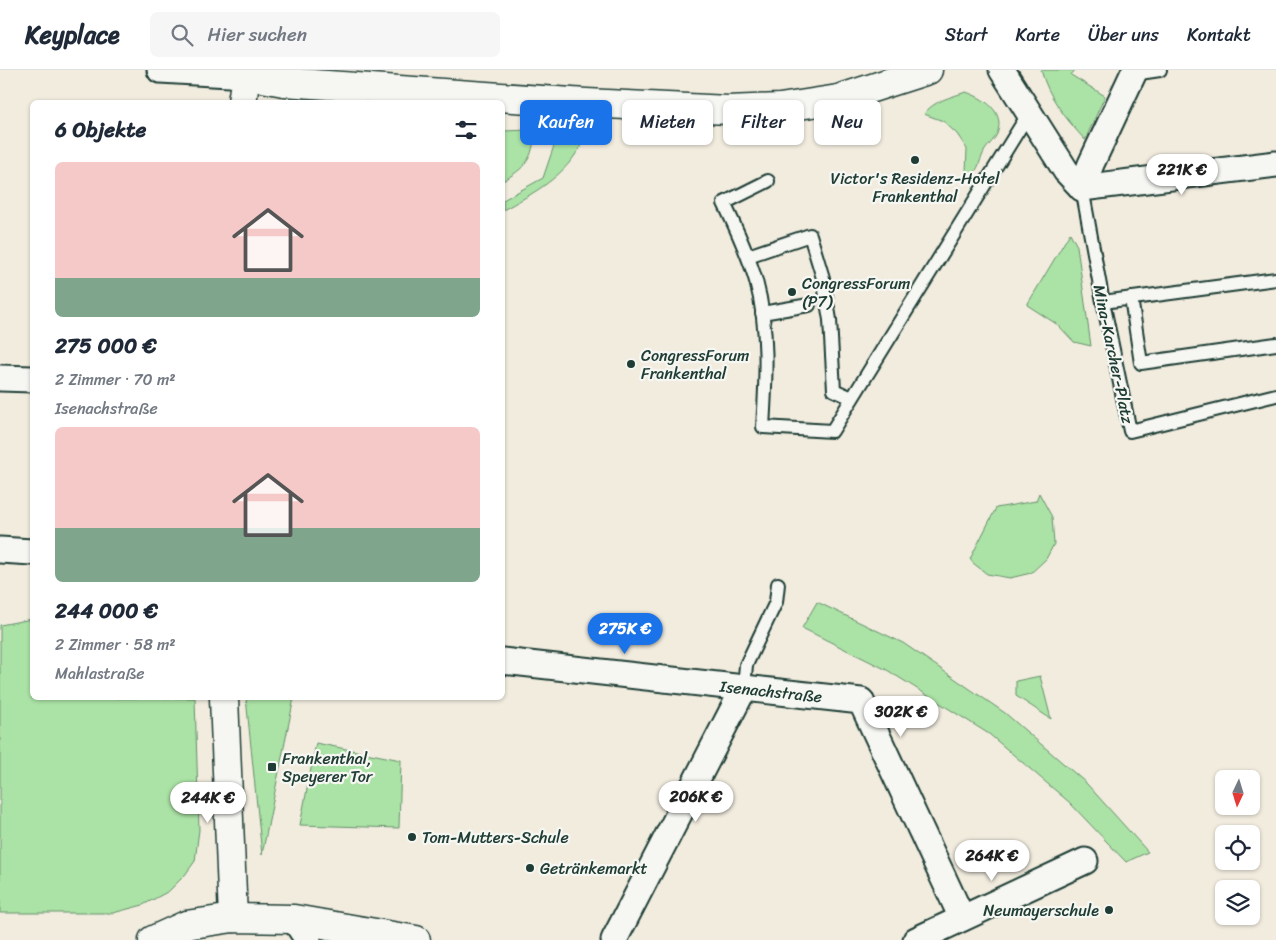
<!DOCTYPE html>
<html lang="de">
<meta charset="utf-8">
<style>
:root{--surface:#fff;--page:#f6f6f7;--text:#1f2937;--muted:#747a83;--line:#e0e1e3;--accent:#1a73e8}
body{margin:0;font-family:Sriracha,sans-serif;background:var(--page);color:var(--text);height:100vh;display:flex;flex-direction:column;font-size:19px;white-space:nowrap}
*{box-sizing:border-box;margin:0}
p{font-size:16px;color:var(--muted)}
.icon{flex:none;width:28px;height:28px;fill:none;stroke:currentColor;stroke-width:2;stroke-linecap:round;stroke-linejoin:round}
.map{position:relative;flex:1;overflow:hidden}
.details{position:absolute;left:30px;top:30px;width:475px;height:600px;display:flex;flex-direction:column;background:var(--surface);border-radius:8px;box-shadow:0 1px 4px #0004}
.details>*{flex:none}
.guide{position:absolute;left:520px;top:30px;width:475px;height:45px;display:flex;gap:10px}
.needle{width:32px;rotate:184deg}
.tools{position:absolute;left:1215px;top:700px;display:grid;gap:10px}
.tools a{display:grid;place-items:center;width:45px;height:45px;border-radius:8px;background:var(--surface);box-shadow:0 1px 4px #0004;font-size:25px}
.price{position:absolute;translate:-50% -42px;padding:0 11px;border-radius:18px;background:#fff;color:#222;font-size:16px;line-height:32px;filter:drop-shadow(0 1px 2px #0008)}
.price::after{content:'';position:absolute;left:50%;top:30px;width:15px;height:11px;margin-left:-8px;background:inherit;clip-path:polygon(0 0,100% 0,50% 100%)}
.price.active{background:var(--accent);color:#fff}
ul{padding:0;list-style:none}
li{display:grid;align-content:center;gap:10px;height:265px;padding:0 25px}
li span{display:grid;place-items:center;height:155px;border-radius:8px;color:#555}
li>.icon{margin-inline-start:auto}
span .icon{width:90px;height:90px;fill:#fffc;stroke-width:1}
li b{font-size:21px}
h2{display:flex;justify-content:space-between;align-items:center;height:60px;padding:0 25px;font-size:21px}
.chip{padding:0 18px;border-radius:8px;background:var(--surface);box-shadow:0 1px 4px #0004;font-size:18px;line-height:45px}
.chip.active{background:var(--accent);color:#fff}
header{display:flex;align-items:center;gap:30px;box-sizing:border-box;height:70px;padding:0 25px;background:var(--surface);border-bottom:1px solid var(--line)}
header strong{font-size:24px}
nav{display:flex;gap:28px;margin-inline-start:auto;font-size:18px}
.search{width:350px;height:45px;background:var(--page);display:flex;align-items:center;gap:12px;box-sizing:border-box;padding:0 18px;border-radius:8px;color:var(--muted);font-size:19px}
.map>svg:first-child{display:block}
.green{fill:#abe2a5;stroke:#65906c}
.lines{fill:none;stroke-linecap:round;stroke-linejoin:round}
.lane-casing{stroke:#1f3d34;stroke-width:16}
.street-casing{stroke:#1f3d34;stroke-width:29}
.secondary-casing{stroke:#1f3d34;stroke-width:31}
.lane{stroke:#f6f6f2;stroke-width:12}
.street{stroke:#f6f6f2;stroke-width:25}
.secondary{stroke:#f6f6f2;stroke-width:28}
.poi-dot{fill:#1f3d34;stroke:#f6f6f2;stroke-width:2}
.labels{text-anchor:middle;stroke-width:4.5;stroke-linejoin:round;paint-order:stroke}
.poi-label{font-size:16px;fill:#1f3d34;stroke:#f6f6f2;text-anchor:start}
.street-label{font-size:16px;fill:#1f3d34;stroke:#f6f6f2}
</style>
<header>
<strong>Keyplace</strong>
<div class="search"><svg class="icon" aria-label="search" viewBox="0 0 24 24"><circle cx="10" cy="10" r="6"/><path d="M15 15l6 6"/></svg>Hier suchen</div>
<nav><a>Start</a><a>Karte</a><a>Über uns</a><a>Kontakt</a></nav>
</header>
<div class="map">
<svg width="1276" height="870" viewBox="0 0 1276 870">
<rect width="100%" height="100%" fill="#f2ecdf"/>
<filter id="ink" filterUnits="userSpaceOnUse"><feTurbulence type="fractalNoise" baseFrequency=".02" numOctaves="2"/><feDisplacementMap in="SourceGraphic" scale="10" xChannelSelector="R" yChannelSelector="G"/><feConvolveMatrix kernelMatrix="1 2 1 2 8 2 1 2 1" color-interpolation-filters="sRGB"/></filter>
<g filter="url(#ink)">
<!-- green -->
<g class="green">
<path d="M 1041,0 L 1075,0 L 1071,5 L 1105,26 L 1085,70 C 1067,50 1048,27 1041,0 Z"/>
<path d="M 966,22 C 983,28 1006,41 997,64 C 995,69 989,74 985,80 C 980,89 979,99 971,107 L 966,101 L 967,79 L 957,64 L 943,51 L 924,44 C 933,31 951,27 966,22 Z"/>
<path d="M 529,60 L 528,70 L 534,71 C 530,94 522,99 503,111 L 503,61 Z"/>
<path d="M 559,61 L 593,64 L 591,71 L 583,71 C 567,106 534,123 503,140 L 503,130 L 543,108 Z"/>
<path d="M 1070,163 L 1077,176 L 1091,276 L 1074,272 L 1058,255 L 1027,235 Z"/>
<path d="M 1039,423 L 1052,447 L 1054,474 L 1046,489 L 1031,503 L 1010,508 L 987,504 L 973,493 L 970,489 L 996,438 L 1036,431 Z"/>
<path d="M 817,532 L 903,573 L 1005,643 L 1086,713 L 1148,782 L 1126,792 L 1069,732 L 989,664 L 887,600 L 802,558 Z"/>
<path d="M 32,549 L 32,628 L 195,628 L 199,760 L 195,791 L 185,805 L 169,821 L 143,835 L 113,843 L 0,843 L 0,555 Z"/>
<path d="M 1040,606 L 1051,649 L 1016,626 L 1016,611 Z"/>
<path d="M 246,628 L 294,628 L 262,785 Z"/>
<path d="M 316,673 L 401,690 L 399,758 L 300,755 Z"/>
</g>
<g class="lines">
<defs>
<g id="lane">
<path d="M 1133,4 L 1160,0"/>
<path d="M 768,111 L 724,133 C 736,158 748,184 756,211 C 769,258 766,309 763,357 L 832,361 L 1029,43"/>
<path d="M 1082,118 L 1103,232 L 1130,361 L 1276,325"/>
<path d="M 748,186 L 810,165 L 823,208 L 830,250 L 834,320 L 852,328"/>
<path d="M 1131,228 L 1141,293 L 1276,274"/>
<path d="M 1103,232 L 1276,209"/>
<path d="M 762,243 L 809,235"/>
<path d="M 744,618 L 746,595 L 776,532 L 778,514"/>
</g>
<g id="street">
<path d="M 160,0 L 247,5"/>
<path d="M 1002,0 L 1066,101 L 1082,118"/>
<path d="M 1082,118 L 1276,94"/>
<path d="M 1082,118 L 1091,94 L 1135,0"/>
<path d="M 0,308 L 32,309"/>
<path d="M 0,480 L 32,482"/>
<path d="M 502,591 L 861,631 L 962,848"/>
<path d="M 294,849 L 308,870"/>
<path d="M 614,870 L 744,618"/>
<path d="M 916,870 L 1085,791"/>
</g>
<g id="secondary">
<path d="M 247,5 L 284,12 L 586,33 L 728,40 L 780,38 L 838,29 L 928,0"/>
<path d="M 242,32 L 247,0"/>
<path d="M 224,628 L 233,848"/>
<path d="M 153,870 L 186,855 L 233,848 L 294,849 L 416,870"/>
</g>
</defs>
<!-- lane casing -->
<use href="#lane" class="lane-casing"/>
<!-- street casing -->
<use href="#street" class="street-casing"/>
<!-- secondary casing -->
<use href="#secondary" class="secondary-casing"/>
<!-- lane -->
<use href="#lane" class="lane"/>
<!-- street -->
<use href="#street" class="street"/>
<!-- secondary -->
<use href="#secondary" class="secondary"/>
</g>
</g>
<!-- markers -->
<g class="poi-dot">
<circle cx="915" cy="90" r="5"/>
<circle cx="792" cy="222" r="5"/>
<circle cx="631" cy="294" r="5"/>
<rect x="267" y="692" width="10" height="10" rx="2.5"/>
<circle cx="412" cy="767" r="5"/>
<circle cx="530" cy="798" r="5"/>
<circle cx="1109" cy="840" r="5"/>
</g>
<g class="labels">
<!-- poi labels -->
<g class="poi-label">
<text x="915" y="114" text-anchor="middle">Victor's Residenz-Hotel<tspan x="915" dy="18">Frankenthal</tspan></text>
<text x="802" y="219">CongressForum<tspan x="802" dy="18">(P7)</tspan></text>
<text x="641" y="291">CongressForum<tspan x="641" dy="18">Frankenthal</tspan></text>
<text x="282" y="694">Frankenthal,<tspan x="282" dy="18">Speyerer Tor</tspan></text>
<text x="422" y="773">Tom-Mutters-Schule</text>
<text x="540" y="804">Getränkemarkt</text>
<text x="1099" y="846" text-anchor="end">Neumayerschule</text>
</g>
<!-- street labels -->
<g class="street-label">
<text transform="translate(1114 284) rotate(78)" y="6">Mina-Karcher-Platz</text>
<text transform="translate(771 621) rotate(6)" y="6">Isenachstraße</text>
</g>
</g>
</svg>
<div class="tools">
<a><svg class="needle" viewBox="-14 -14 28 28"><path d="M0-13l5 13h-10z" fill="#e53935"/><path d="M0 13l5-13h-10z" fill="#747a83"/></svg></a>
<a><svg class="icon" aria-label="locate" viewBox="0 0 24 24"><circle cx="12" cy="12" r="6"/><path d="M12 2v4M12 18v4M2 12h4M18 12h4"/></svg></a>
<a><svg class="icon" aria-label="layers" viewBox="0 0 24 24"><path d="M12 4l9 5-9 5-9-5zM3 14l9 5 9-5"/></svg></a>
</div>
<b class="price" style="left:1182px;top:126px">221K €</b>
<b class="price active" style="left:625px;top:585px">275K €</b>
<b class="price" style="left:901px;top:668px">302K €</b>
<b class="price" style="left:696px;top:753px">206K €</b>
<b class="price" style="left:208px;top:754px">244K €</b>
<b class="price" style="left:992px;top:812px">264K €</b>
<div class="guide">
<a class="chip active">Kaufen</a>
<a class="chip">Mieten</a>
<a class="chip">Filter</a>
<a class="chip">Neu</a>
</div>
<section class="details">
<h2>6 Objekte<svg class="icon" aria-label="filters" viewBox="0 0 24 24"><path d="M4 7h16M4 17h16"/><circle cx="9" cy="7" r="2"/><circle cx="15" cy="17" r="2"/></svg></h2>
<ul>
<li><span style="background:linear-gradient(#f6c9c9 75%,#7fa58c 0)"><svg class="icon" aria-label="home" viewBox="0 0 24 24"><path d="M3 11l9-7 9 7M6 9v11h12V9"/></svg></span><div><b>275 000 €</b><p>2 Zimmer · 70 m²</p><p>Isenachstraße</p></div></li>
<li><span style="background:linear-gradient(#f6c9c9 65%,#7fa58c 0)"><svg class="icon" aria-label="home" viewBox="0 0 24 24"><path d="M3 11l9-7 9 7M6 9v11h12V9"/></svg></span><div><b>244 000 €</b><p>2 Zimmer · 58 m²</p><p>Mahlastraße</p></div></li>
</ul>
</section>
</div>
